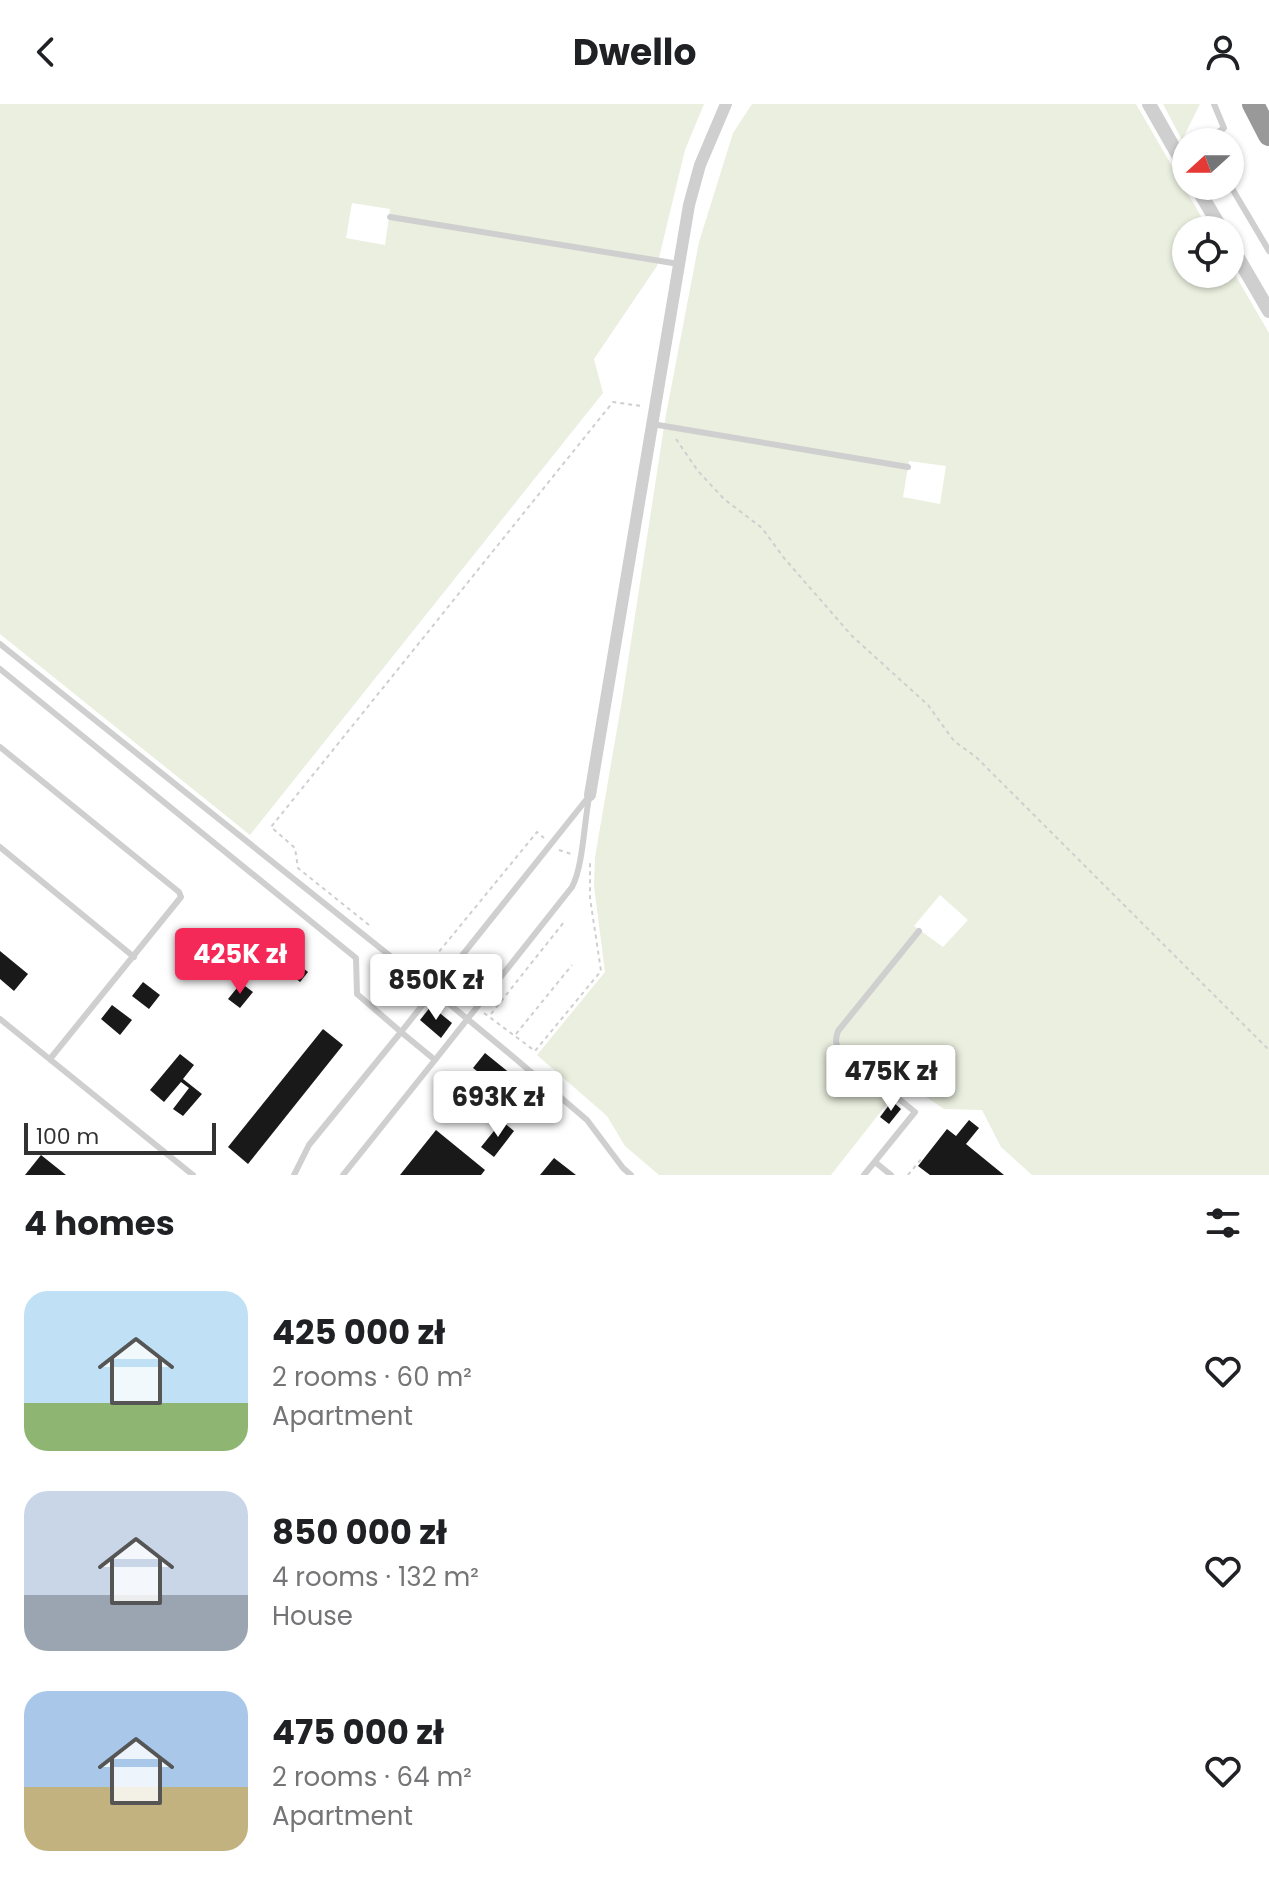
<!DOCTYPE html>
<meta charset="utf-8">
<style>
:root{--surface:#fff;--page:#f2f2f2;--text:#202124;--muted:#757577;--accent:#f42958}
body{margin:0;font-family:Poppins,sans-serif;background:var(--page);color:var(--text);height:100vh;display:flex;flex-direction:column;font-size:30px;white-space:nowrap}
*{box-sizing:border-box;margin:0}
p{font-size:26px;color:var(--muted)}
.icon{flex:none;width:44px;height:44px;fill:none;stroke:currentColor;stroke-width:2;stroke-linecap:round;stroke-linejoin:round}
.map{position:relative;height:1071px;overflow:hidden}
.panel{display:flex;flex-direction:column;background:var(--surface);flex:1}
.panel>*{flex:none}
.needle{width:52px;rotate:249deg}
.controls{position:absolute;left:1172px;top:24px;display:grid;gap:16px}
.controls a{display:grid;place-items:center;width:72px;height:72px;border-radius:50%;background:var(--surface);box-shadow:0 2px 6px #0004;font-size:40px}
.scale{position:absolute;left:24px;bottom:20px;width:192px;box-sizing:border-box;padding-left:8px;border:4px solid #323232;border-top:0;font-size:22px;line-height:28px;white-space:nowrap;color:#323232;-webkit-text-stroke:6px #fff;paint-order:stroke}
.price{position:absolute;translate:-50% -68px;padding:0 18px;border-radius:8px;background:#fff;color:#222;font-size:26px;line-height:52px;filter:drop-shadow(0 2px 4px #0008)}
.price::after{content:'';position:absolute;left:50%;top:48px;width:24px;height:18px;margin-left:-12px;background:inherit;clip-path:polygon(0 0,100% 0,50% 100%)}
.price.selected{background:var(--accent);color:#fff}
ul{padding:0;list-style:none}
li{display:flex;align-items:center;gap:24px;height:200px;padding:0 24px}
li span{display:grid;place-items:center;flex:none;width:224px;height:160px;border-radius:24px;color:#555}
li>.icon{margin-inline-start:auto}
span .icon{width:96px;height:96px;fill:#fffc;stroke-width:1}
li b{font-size:34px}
h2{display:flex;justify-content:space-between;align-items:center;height:96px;padding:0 24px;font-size:34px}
header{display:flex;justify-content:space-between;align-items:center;height:104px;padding:0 24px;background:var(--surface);font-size:36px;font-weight:700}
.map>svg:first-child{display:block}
.green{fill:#eaefdf;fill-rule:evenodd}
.building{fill:#191919}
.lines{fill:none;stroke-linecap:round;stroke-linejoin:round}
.path{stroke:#cfcfcf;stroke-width:2;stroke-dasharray:4 4;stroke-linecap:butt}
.service{stroke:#cfcfcf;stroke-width:6}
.minor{stroke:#cfcfcf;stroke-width:12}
.tertiary{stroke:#cfcfcf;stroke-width:14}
.motorway{stroke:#999;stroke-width:22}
</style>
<header><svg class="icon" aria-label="back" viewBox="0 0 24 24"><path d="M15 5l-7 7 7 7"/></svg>Dwello<svg class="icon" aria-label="person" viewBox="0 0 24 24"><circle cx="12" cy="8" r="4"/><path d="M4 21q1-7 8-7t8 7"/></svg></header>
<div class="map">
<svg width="1269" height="1071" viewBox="0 0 1269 1071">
<rect width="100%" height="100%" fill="#fff"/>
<!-- green -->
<g class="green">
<path d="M 0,0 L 704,0 L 685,46 L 657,162 L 594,255 L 603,289 L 250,731 L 0,530 ZM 352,99 L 390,105 L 385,141 L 346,134 Z"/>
<path d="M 752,0 L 1136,0 L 1209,126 L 1186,126 L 1186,170 L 1230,170 L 1230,162 L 1269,229 L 1269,1071 L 1032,1071 L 1001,1043 L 982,1006 L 944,1005 L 907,980 L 886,1001 L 831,1071 L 659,1071 L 625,1042 L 607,1012 L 537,951 L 605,868 L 594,782 L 595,753 L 623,590 L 665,316 L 699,138 L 733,29 ZM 909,357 L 946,362 L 940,400 L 903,393 ZM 940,791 L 968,816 L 943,843 L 914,822 Z"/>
<path d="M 1163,0 L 1200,0 L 1182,36 Z"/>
</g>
<!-- building -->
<g class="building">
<path d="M 262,831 L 308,868 L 300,878 L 254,840 Z"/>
<path d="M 0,847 L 28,870 L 14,887 L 0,875 Z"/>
<path d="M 143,878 L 160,891 L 149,905 L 132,892 Z"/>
<path d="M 241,879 L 253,888 L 240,904 L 228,895 Z"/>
<path d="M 112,901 L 132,916 L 120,931 L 101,915 Z"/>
<path d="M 431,902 L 452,919 L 441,934 L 420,916 Z"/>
<path d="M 323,925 L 343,941 L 248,1060 L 228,1043 Z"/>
<path d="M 485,949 L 528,984 L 517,998 L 473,964 Z"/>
<path d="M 180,950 L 194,961 L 183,975 L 202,990 L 183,1012 L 173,1005 L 189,984 L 181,978 L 164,998 L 150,986 Z"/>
<path d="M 892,997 L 901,1005 L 889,1020 L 880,1013 Z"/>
<path d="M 969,1016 L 979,1024 L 966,1040 L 1004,1071 L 930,1071 L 918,1062 L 947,1025 L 956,1032 Z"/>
<path d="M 502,1017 L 514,1027 L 494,1053 L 481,1043 Z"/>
<path d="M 436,1026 L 485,1066 L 481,1071 L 400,1071 Z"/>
<path d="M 41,1051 L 66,1071 L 25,1071 Z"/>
<path d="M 554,1054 L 576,1071 L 540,1071 Z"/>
</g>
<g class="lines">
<!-- path -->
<g class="path">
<path d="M 676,335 L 698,367 L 724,395 L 762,424 L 784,454 L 852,532 L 928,601 L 954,637 L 976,653 L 1269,946"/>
<path d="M 559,746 L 571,750"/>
<path d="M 369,821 L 298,764 L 295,744 L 271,723 L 613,298 L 641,302"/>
<path d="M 427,864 L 435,871"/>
<path d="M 424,866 L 537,728 L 544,734"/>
<path d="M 450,882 L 470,898"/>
<path d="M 484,909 L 535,947 L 601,867 L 590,794 L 590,759"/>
<path d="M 491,910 L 564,818"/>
<path d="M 516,930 L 572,861"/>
<path d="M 908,1071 L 922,1054"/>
</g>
<!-- service -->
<g class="service">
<path d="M 1206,36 L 1224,24 L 1214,0"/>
<path d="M 1230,81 L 1269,147"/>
<path d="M 390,113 L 679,160"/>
<path d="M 652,320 L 908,363"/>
<path d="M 0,540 L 419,875 L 517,956 L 587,1016 L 623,1064 L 631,1071"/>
<path d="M 0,565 L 356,854 L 357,890 L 401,928 L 590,691"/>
<path d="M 0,643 L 179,788 L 181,793 L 50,955"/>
<path d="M 0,743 L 134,853"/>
<path d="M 0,915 L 193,1071"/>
<path d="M 435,956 L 572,783 C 583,763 584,719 589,694"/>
<path d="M 875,1058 L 891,1071"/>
<path d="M 294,1071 L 309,1041 L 401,928 L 435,956 L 343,1071"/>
<path d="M 864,1071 L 915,1008 L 841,948 C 835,940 835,936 838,927 L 919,827"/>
</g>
<!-- minor -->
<path class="minor" d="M 590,691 L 689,101 L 700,61 L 726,0"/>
<!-- tertiary -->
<g class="tertiary">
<path d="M 1149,0 L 1186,65"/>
<path d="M 1196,82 L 1222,126"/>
<path d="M 1230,140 L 1269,207"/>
</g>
<!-- motorway -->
<path class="motorway" d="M 1253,0 L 1269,31"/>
</g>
</svg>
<div class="controls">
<a><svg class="needle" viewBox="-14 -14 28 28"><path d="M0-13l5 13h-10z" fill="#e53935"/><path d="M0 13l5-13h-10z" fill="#757577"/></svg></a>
<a><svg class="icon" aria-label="locate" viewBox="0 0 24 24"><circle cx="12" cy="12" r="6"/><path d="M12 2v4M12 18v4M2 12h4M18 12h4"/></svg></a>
</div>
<div class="scale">100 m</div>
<b class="price selected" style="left:240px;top:892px">425K zł</b>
<b class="price" style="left:436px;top:918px">850K zł</b>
<b class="price" style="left:891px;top:1009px">475K zł</b>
<b class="price" style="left:498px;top:1035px">693K zł</b>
</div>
<section class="panel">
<h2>4 homes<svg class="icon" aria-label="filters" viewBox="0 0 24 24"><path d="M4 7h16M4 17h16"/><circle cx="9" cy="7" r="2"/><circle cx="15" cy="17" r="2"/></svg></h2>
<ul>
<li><span style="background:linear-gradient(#bfe0f5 70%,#8fb573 0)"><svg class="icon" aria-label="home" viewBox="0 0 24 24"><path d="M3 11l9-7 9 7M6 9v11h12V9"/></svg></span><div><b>425 000 zł</b><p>2 rooms · 60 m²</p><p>Apartment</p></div><svg class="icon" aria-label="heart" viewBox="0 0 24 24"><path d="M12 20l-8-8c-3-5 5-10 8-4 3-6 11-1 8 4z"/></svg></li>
<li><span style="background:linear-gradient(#c9d6e8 65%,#9aa5b1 0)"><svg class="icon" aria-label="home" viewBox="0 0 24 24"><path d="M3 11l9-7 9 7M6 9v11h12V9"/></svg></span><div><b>850 000 zł</b><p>4 rooms · 132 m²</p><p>House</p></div><svg class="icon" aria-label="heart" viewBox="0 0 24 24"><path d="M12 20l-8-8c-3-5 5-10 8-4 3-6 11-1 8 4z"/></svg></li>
<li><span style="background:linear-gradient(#a9c7e8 60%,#c2b280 0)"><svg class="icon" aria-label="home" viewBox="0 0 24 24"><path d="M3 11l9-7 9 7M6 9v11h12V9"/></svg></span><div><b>475 000 zł</b><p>2 rooms · 64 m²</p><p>Apartment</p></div><svg class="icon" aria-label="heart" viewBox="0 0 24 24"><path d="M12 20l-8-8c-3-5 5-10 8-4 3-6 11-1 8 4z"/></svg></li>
</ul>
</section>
